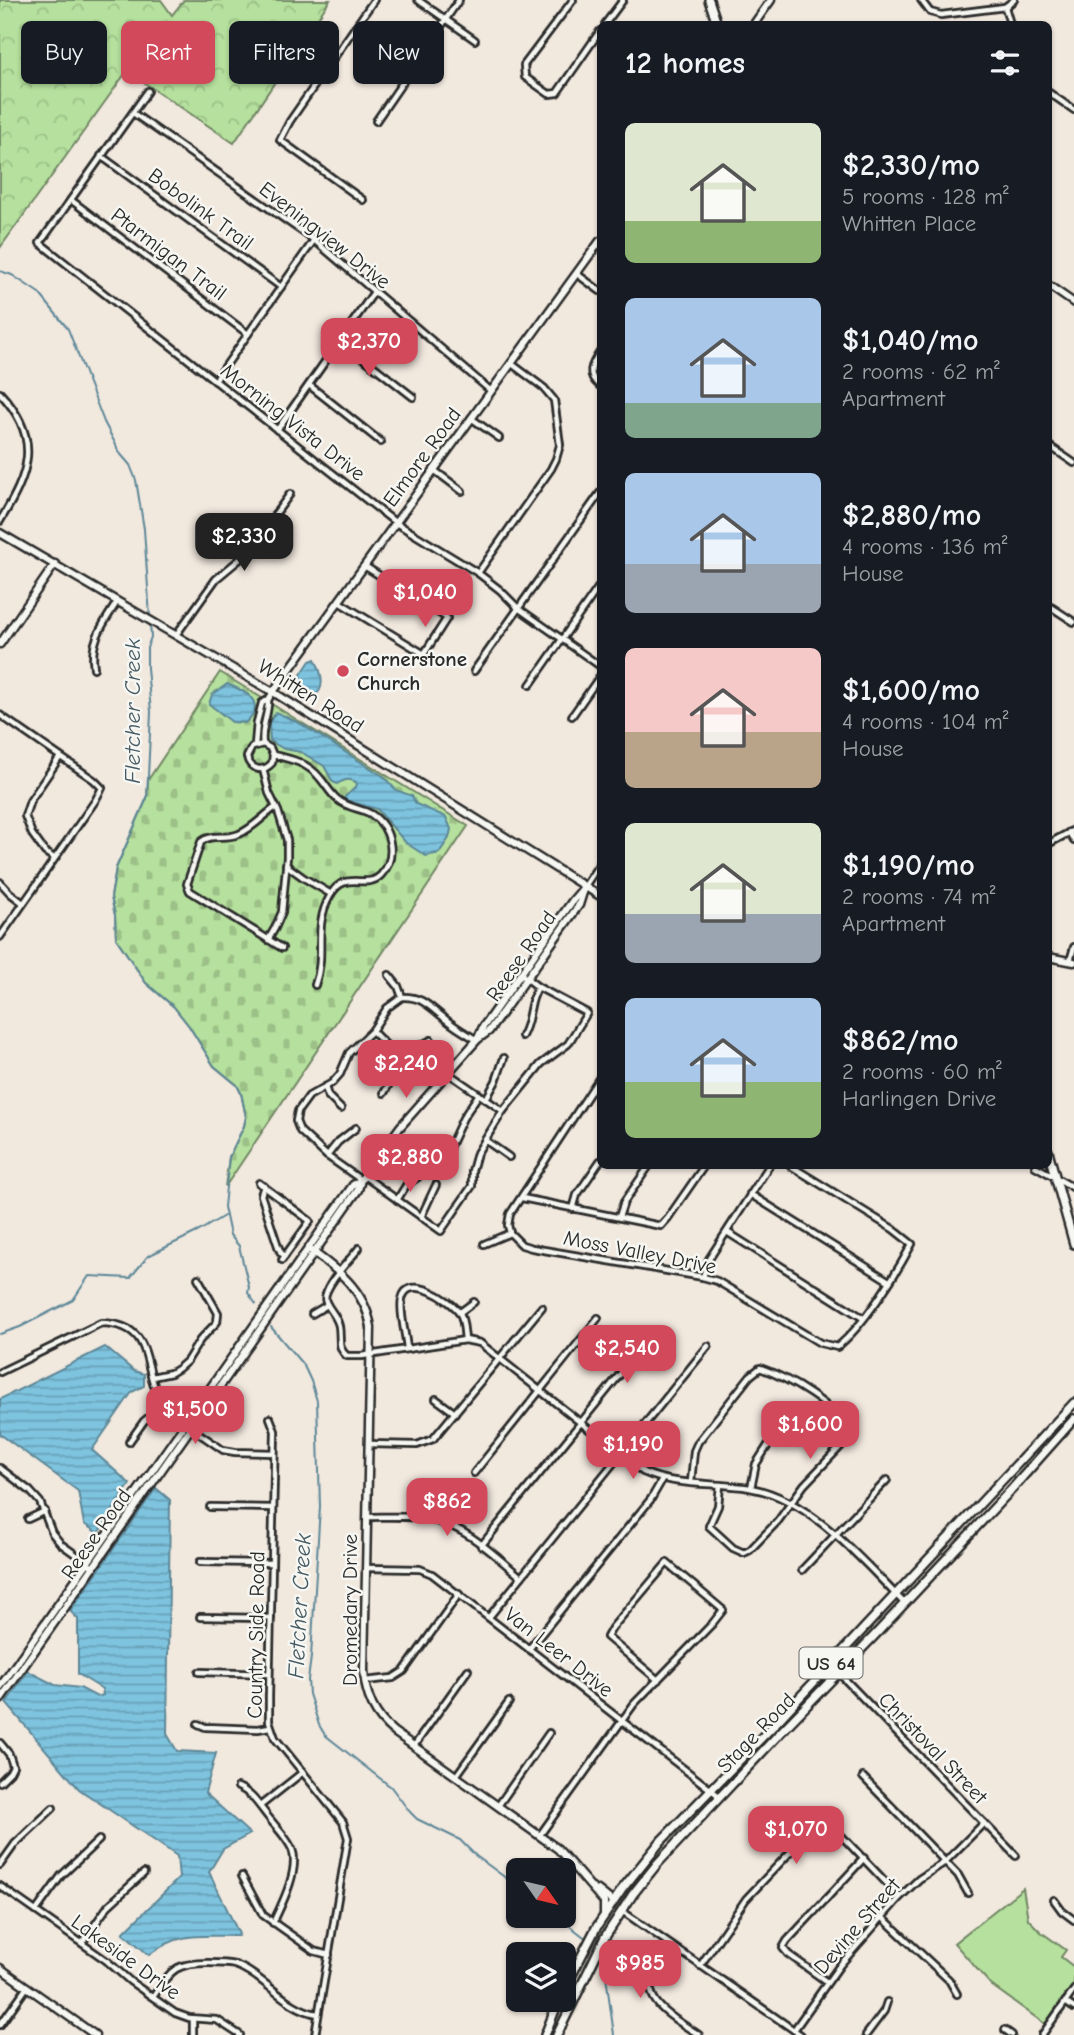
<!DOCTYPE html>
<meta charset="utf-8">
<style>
:root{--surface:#171b24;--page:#242831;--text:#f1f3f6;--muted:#9ea1a6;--accent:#d1495b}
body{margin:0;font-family:"Comic Neue",sans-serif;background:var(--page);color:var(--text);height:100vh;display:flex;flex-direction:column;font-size:26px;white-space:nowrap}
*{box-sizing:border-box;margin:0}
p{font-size:23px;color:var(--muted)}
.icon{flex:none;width:38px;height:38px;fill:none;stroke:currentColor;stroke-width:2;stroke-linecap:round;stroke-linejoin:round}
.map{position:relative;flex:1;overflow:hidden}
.sheet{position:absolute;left:597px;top:21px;width:455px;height:1148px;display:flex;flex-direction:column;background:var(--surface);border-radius:10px;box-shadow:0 2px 5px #0004}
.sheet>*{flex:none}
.top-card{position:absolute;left:21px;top:21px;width:471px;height:63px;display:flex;gap:14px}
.needle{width:46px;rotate:124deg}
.controls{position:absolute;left:506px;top:1858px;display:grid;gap:14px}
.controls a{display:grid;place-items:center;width:70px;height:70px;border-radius:10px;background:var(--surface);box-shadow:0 2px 5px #0004;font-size:35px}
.price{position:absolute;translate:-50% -60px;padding:0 16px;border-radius:14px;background:var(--accent);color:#fff;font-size:23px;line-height:46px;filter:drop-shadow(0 2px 4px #0008)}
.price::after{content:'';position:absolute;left:50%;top:42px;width:21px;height:16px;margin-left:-10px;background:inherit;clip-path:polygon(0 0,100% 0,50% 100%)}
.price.selected{background:#222;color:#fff}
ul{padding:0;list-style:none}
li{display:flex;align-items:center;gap:21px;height:175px;padding:0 28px}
li span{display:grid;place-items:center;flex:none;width:196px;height:140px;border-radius:10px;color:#555}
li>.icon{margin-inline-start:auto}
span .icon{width:84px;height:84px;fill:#fffc;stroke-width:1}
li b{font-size:30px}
h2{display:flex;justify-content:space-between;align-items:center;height:84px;padding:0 28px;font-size:30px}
.pill{padding:0 24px;border-radius:10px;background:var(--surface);box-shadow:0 2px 5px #0004;font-size:24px;line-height:63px}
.pill.selected{background:var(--accent);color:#fff}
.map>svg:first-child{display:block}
.forest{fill:url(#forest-crowns);stroke:#708664;stroke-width:2}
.cemetery{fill:url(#cemetery-stones);stroke:#708664;stroke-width:2}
.green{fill:#b5e09d;stroke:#708664;stroke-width:2}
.water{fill:url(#water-rules);stroke:#5d8797;stroke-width:2}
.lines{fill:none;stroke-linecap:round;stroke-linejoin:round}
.stream{stroke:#5d8797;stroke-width:2}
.street-casing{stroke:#2b2b2b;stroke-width:10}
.secondary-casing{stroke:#2b2b2b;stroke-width:11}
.primary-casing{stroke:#2b2b2b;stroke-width:12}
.street{stroke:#f6f6f2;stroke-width:4.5}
.secondary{stroke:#f6f6f2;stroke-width:6}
.primary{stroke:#f6f6f2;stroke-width:7}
.poi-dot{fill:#d1495b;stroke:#f6f6f2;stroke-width:2.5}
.labels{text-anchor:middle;stroke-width:5;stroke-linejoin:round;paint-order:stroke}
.shield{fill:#f6f6f2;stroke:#686867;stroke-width:2}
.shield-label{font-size:19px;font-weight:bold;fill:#2b2b2b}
.street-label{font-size:21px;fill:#2b2b2b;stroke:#f6f6f2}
.poi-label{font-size:21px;font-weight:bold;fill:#2b2b2b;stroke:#f6f6f2;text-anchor:start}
.water-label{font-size:23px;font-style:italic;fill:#445961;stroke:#f6f6f2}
</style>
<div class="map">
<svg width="1074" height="2035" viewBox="0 0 1074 2035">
<defs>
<pattern id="forest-crowns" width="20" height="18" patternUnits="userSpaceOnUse" patternTransform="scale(1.75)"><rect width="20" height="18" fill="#b5e09d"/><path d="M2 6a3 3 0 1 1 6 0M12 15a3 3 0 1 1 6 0" fill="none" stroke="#9cc087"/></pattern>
<pattern id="cemetery-stones" width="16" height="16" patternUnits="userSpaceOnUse" patternTransform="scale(1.75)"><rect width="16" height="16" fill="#b5e09d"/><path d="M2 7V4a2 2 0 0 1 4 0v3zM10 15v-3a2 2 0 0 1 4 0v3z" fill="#9cc087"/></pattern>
<pattern id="water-rules" width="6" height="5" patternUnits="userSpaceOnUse" patternTransform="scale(1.75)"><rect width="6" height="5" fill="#7ec4df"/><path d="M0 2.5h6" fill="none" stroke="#679fb5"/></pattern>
</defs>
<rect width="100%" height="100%" fill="#f1e8de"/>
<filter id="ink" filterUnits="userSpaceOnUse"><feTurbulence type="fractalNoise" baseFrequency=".0143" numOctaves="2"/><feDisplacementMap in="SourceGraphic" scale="14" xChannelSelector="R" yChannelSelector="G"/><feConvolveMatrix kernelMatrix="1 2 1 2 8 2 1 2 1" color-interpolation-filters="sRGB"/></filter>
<g filter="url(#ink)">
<!-- forest -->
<path class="forest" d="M 0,0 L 161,0 L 172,15 L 184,0 L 330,0 L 234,143 L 127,71 L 0,248 Z"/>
<!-- cemetery -->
<path class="cemetery" d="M 220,672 L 468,826 L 225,1187 L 229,1157 L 244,1126 L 246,1117 L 241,1093 L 237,1085 L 214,1066 L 189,1026 L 174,1007 L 146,983 L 116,938 L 115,915 L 111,897 L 116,868 L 147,798 L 148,780 Z"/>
<!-- green -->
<path class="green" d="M 1023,1888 L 1028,1919 L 1041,1932 L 1066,1950 L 1061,1957 L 1074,1967 L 1074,1983 L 1045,2024 L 991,1985 L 954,1943 Z"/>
<!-- water -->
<g class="water">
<path d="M 315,659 C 321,671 327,688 314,696 L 299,688 L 296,682 L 310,661 Z"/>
<path d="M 227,684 C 246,691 268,703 245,723 L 232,722 L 209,704 L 212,695 Z"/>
<path d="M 276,712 L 301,724 L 383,776 L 396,790 L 412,796 L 416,804 L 446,817 L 451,829 L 449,838 L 439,853 L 426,856 L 406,843 L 377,809 L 348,801 L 344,798 C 348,793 353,791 357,785 L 356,782 C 348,778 344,780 337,784 L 333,782 L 324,766 L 301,752 L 284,749 L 270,741 L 269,723 Z"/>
<path d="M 105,1347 L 134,1371 L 144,1374 L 144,1386 L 132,1392 L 92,1450 L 130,1484 L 98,1533 L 84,1524 L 78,1491 L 0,1434 L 0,1399 Z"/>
<path d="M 156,1488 L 170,1500 L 167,1734 L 177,1751 L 216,1753 L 205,1793 L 250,1834 L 223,1849 L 209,1872 L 239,1934 L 238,1936 C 200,1936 181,1931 149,1955 L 123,1933 L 179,1878 L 177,1856 L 79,1789 L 6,1703 L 28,1671 L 55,1685 L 80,1688 L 97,1697 L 103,1695 L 102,1689 L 78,1674 L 78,1619 L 70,1611 Z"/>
</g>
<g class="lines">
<!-- stream -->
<g class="stream">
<path d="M 0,271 L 12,275 L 39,293 L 68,329 L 104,422 L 116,445 L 118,451 L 130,465 L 136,480 L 144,529 L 150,617"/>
<path d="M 150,623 L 151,637 L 147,648 L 147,668 L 151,712 L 147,798 L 116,868 L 111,897 L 115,915 L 116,938 L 146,983 L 174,1007 L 189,1026 L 214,1066 L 237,1085 L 241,1093 L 246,1117 L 244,1126 L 229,1157 L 224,1207 L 230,1235 L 239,1246 L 249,1287 L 248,1293 L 256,1304"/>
<path d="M 271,1327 L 304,1366 L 311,1381 L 317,1401 L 320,1506 L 311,1657 L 308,1680 L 309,1694 L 319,1725 L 325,1735 L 391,1787 L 410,1812 L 417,1819 L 460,1840 L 476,1856 L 518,1887"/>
<path d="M 0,1334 L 20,1327 L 73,1300 L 89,1276 L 130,1278 L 148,1256 L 199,1231 L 224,1216"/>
<path d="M 557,1916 L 588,1940"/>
<path d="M 600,1951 L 603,1953 L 614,2035"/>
</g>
<defs>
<g id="street">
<path d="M 418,0 L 475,40"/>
<path d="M 573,0 L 524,65 L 525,77 L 549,94 L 557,93 L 600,31"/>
<path d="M 921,0 L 930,12 L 941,15 L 1005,7"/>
<path d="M 1005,7 L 1010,24"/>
<path d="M 1005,7 L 1014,0"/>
<path d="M 605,24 L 623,0"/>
<path d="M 148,91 L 40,243 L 396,523 L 478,573 L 500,590 L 518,608 L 600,666"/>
<path d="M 1048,92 L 1074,110"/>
<path d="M 133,113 L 314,240 L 491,391"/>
<path d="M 376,121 L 459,0"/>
<path d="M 101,156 L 281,287"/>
<path d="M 71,200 L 248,334"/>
<path d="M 363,200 L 280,140 L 290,121 L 374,0"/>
<path d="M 577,274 L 600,291"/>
<path d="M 340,340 L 413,397"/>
<path d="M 600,352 C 591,365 586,375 600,386"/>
<path d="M 215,381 L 314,240"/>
<path d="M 309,385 L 381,442"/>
<path d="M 0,393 C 43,439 29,474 0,521"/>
<path d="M 471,418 L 499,438"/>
<path d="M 277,430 L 374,292"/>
<path d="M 1048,445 L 1074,463"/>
<path d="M 434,470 L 462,491"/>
<path d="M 478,573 L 551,469 L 556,459 L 560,445 L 554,400 L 544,388 L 512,364"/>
<path d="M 339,602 L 424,654 L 447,618 L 366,567"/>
<path d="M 1048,605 L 1074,622"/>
<path d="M 176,635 L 216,579 L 246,554 L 290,494"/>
<path d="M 94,668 C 89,641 104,623 117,602"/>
<path d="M 474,671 L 600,493"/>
<path d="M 530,685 L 600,585"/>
<path d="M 0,715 L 94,780 L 102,788 L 95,801 L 0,937"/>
<path d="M 572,716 L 600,676"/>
<path d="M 263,744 C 260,728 269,715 268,700"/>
<path d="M 255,745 L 257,722 L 262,703 L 268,700 L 273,692"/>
<path d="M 273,755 L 272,763 C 263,773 250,770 247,757 L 252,747 L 263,744 L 270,748 L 273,755 C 292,759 308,763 320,778 C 326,785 330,793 337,799 C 347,808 360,808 371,814 C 391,827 398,857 381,875 C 366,891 345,868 330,896 C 312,928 327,952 315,985"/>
<path d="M 263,769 L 269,793 L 278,811 L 287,840 L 287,857 L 282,912 L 275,928 L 268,940"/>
<path d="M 276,807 C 264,815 252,829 239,834 C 225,840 211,833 201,842 L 187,884 L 190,891 L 282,948"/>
<path d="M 1069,832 L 1074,841"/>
<path d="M 1048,844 L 1074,830"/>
<path d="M 54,858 L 45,852 L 32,834 L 25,816 L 30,801 L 60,757"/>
<path d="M 286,865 L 304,878 L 331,894"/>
<path d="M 0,882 L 10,893 L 23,903"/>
<path d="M 585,886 L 600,863"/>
<path d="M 1070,961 L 1074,947"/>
<path d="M 389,975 L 398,986 L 402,997"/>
<path d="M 402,997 C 421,996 429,1006 443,1017 C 453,1026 465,1033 477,1040"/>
<path d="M 372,1031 L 396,1055 L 438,1084"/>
<path d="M 522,1036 C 532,1017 527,1006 538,987"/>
<path d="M 448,1073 L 503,1111"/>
<path d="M 325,1087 L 328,1096 L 341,1109"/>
<path d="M 384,1093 L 388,1086 L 390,1060 C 405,1048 417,1049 431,1040"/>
<path d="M 486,1099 L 496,1081 L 504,1058"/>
<path d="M 485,1140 L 509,1157"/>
<path d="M 327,1156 L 338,1142 L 356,1128"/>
<path d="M 444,1159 L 463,1118 L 479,1094"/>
<path d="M 1035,1166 L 1074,1188"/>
<path d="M 364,1176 L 441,1231 L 472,1186 L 472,1171 L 477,1153 L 503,1111 L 541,1064 L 568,1044 L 587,1013 L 538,987 L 521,974"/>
<path d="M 361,1180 L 327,1156 L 300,1131 L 296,1121 L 298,1111 L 309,1096 L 332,1083 L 340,1074 L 349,1053 L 372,1031 L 387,1008 L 402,997"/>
<path d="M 259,1183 L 310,1221 L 282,1260"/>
<path d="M 264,1186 L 261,1195 L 278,1246 L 281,1253 L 285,1256"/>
<path d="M 750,1194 L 889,1281"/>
<path d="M 522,1198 L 661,1226 L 668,1218 L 704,1166"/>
<path d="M 397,1200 L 407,1184 L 418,1177"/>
<path d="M 573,1209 L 577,1195 L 600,1161"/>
<path d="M 421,1217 L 436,1185"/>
<path d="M 619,1217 L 624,1202 L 649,1166"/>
<path d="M 727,1232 L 863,1318"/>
<path d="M 510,1233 L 522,1245 L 532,1248 L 703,1277 L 717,1281 L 820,1343 L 837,1347 C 863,1327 896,1274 912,1244 L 893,1229 L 791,1166"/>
<path d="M 510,1233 L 508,1225 L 510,1214 L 600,1077"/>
<path d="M 484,1244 L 510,1233"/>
<path d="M 359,1248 C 351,1259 320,1289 326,1302 C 330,1311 337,1316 339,1326 C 341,1339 337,1348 347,1356 L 362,1356 L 465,1340 L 480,1343 L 643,1472 C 676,1487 715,1482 750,1488 C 810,1498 863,1561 904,1603"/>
<path d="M 703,1277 L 709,1259 L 769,1166"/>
<path d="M 459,1313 L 474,1302"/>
<path d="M 312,1314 L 327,1305"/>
<path d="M 407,1349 C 406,1335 399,1312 402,1299 C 408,1272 451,1300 460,1313 C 464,1321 464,1332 465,1340"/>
<path d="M 0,1372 L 101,1323 C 142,1324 144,1346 152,1379 C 155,1388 158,1397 161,1407 L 223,1450 L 235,1452 L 274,1453"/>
<path d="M 152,1377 L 171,1373 L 179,1368 L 187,1361 L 200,1340 L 217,1322 L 218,1313 L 198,1278"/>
<path d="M 436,1399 L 455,1413"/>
<path d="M 270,1418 L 275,1431 L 269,1696 L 269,1721 L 275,1738 L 343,1822 L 348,1838 L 315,2035"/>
<path d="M 129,1442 L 144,1421 L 161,1407"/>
<path d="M 369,1444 L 417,1445 L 433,1439 L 542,1307"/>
<path d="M 0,1468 L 30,1491 L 40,1502 L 52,1533 L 61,1544 L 93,1567"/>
<path d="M 474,1473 L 598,1318"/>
<path d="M 691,1482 L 694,1451 L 698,1442 L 750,1376 L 760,1368 C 789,1378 836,1406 851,1433 L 844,1443 L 804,1485 L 778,1521 L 750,1550 L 744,1553 L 733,1548 L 709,1526 L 718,1506 L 720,1485"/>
<path d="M 751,1488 L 756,1464 L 772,1439"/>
<path d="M 210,1507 L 273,1508"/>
<path d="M 367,1517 C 389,1517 412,1515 433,1520 C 467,1527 495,1556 521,1577"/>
<path d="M 28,1519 L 45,1511"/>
<path d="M 481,1546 L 655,1331"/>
<path d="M 200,1562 L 272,1563"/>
<path d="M 366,1568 L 420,1569 L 432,1574 L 719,1796"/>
<path d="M 802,1570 L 887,1480"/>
<path d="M 200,1617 L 271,1618"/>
<path d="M 489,1617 L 708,1346"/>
<path d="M 529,1649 L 651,1499 L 662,1480"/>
<path d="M 830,1664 L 1016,1856"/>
<path d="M 199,1672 L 269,1674"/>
<path d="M 365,1681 L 393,1678 L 404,1671 L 459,1594"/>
<path d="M 198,1724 L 205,1727 L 258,1729 L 270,1727"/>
<path d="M 0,1743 L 9,1754 L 13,1766 L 10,1772 L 0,1782"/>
<path d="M 414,1746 L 468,1670"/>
<path d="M 456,1776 L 509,1702"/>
<path d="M 863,1777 L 958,1875 L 968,1893"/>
<path d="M 238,1787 C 252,1793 260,1807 269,1818 C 277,1828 287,1838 292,1849 C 300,1869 282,1904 273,1923"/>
<path d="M 260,1806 L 303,1772"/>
<path d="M 498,1806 L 549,1733"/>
<path d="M 540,1835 L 634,1704 L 712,1624 L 723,1610 L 667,1563 L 612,1628 L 607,1637 L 658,1680"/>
<path d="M 0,1865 L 15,1844 L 53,1808"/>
<path d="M 242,1876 L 263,1915 L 314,1951 L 329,1955"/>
<path d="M 0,1886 L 107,1961 L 131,1982 L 175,2013 L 189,2018 L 217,2020 L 240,2035"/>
<path d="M 1054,1900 L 1062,1911 L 1074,1920"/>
<path d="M 36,1911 L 61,1876 L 99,1840"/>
<path d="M 622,1911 L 801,2035"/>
<path d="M 883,1918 L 949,1980 L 957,1994"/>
<path d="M 82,1943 L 108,1906 L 144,1873"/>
<path d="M 670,1945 C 664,1954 655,1963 652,1973 C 641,2004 679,2021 699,2035"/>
<path d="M 700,1966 L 746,1899 L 815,1826 L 825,1823 L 834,1828 L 900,1897"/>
<path d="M 827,1982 L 788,1954 L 783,1948 L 787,1941 L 864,1858"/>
<path d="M 153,1997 C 171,1971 173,1963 208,1963 C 217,1963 227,1963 235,1965 C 264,1975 285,2009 318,2014"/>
<path d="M 1065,2002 L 1074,2008"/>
<path d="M 0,2025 L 27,1987"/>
<path d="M 794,2030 L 840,1965 L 900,1897 L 919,1879 L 945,1862 L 984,1823"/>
<path d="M 1005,2030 L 1012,2035"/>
<path d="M 193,2035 L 193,2019"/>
<path d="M 866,2035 L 884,2011 L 887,2002"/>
<path d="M 1042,2035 L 1074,1990"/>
</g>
<g id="secondary">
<path d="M 754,24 L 771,0"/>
<path d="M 1048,285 L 1074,303"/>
<path d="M 0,533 L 273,692 L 600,896"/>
<path d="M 0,644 L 55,564"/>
<path d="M 273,692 L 600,241"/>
<path d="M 1048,957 L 1074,962"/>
<path d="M 478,1039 L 489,1031 L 579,905 L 584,889"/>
<path d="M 309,1249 C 338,1270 365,1290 371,1327 L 364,1670 C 365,1695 374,1716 394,1732 L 558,1849 L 604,1902 L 604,1915"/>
<path d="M 0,1687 L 353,1185 L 361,1180 L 400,1127 L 477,1040 L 483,1027 L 573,900 L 585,886"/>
<path d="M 0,1700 L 358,1190 L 361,1180"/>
<path d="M 598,1890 L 613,1902"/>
<path d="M 0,1968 L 95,2035"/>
</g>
<g id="primary">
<path d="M 709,0 L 717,24"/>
<path d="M 1048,1151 L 1074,1244"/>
<path d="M 564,1990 L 596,1928 L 623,1888 L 661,1841 L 773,1726 L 1074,1403"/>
<path d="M 545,2035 L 559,2000"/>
<path d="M 557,2035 L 605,1937 L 633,1894 L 657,1864 L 779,1734 L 875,1635 L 1010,1491 L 1074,1419"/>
</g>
</defs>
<!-- street casing -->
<use href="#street" class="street-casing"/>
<!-- secondary casing -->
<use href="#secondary" class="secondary-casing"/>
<!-- primary casing -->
<use href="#primary" class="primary-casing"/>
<!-- street -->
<use href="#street" class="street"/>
<!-- secondary -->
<use href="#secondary" class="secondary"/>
<!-- primary -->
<use href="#primary" class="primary"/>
</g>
</g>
<!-- markers -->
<circle class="poi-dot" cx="343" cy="671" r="7"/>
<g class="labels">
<!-- shield labels -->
<rect class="shield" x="799.5" y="1647.5" width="63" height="31" rx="5"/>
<g class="shield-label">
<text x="831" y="1670">US 64</text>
</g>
<!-- street labels -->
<g class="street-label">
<text transform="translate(201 209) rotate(36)" y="7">Bobolink Trail</text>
<text transform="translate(325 235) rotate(38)" y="7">Eveningview Drive</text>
<text transform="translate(169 254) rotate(37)" y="7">Ptarmigan Trail</text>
<text transform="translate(293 422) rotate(38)" y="7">Morning Vista Drive</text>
<text transform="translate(422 457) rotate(-54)" y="7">Elmore Road</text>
<text transform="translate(311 696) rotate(32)" y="7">Whitten Road</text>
<text transform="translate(521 956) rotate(-55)" y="7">Reese Road</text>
<text transform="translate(640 1252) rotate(11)" y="7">Moss Valley Drive</text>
<text transform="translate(96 1534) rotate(-55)" y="7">Reese Road</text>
<text transform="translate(350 1610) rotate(-90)" y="7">Dromedary Drive</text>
<text transform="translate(256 1635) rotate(-89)" y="7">Country Side Road</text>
<text transform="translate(559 1652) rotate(38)" y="7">Van Leer Drive</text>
<text transform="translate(756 1733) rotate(-46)" y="7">Stage Road</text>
<text transform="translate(933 1748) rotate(46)" y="7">Christoval Street</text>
<text transform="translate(857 1926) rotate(-49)" y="7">Devine Street</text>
<text transform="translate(126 1957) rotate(36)" y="7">Lakeside Drive</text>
</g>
<!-- poi labels -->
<g class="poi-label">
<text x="357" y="666">Cornerstone<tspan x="357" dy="24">Church</tspan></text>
</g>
<!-- water labels -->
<g class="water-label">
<text transform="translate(132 711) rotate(-90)" y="8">Fletcher Creek</text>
<text transform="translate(299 1606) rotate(-87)" y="8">Fletcher Creek</text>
</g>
</g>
</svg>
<div class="controls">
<a><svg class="needle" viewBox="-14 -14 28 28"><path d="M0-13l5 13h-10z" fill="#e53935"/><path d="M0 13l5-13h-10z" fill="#9ea1a6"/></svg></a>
<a><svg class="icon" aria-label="layers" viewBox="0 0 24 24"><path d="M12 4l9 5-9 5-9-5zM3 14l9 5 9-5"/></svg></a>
</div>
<b class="price" style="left:369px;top:378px">$2,370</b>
<b class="price selected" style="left:244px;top:573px">$2,330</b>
<b class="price" style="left:425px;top:629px">$1,040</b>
<b class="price" style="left:406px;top:1100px">$2,240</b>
<b class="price" style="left:410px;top:1194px">$2,880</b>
<b class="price" style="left:627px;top:1385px">$2,540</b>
<b class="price" style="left:195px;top:1446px">$1,500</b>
<b class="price" style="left:810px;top:1461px">$1,600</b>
<b class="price" style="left:633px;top:1481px">$1,190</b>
<b class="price" style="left:447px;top:1538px">$862</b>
<b class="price" style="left:796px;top:1866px">$1,070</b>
<b class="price" style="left:640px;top:2000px">$985</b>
<div class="top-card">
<a class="pill">Buy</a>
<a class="pill selected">Rent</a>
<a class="pill">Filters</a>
<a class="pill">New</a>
</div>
<section class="sheet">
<h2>12 homes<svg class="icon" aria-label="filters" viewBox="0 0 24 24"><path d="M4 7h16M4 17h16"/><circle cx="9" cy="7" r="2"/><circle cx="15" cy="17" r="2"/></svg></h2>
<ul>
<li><span style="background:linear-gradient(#dfe7d0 70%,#8fb573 0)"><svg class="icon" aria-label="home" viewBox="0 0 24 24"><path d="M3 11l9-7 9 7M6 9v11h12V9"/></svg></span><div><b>$2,330/mo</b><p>5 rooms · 128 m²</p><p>Whitten Place</p></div></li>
<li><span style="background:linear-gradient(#a9c7e8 75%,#7fa58c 0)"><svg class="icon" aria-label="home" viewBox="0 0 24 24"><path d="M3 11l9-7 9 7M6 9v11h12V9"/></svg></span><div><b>$1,040/mo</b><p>2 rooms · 62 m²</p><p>Apartment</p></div></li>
<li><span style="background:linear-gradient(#a9c7e8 65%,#9aa5b1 0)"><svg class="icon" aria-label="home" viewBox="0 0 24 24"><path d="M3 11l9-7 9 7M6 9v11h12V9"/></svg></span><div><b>$2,880/mo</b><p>4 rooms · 136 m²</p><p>House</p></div></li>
<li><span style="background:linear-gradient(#f6c9c9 60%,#b9a48a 0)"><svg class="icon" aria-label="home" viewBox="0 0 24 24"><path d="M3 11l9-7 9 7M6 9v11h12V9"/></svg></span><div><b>$1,600/mo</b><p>4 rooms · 104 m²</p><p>House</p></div></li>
<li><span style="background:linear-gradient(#dfe7d0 65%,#9aa5b1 0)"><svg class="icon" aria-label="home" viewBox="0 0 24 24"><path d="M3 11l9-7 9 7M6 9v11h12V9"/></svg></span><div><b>$1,190/mo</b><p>2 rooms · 74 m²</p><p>Apartment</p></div></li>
<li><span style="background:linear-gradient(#a9c7e8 60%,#8fb573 0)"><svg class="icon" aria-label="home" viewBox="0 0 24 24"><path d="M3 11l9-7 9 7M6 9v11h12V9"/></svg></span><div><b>$862/mo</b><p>2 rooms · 60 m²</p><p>Harlingen Drive</p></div></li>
</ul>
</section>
</div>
